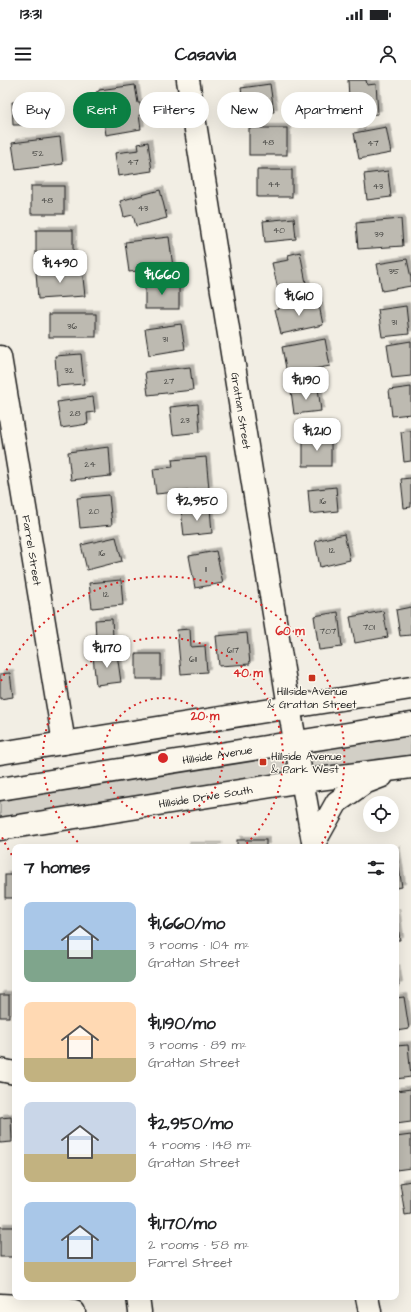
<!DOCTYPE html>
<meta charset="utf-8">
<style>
:root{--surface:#fff;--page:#f6f6f6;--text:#202124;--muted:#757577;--accent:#0b8043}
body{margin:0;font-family:"Architects Daughter",sans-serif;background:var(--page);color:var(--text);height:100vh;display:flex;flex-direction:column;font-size:15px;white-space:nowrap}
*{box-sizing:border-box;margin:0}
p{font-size:13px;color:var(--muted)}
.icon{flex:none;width:22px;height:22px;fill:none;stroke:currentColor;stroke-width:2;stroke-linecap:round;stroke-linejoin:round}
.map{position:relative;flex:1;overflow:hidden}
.drawer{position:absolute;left:12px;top:764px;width:387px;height:456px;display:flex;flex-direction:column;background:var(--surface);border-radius:8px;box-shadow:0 4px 16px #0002}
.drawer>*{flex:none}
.hud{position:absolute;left:12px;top:12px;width:387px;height:36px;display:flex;gap:8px}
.controls{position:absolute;left:363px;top:716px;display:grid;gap:8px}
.controls a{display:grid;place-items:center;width:36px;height:36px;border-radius:50%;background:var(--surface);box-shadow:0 4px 16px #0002;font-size:20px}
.price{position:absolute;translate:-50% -34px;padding:0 9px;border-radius:8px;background:#fff;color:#222;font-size:13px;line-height:26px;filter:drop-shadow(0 1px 2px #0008)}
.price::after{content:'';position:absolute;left:50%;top:24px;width:12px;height:9px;margin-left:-6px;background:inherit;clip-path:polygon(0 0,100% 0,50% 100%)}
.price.on{background:var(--accent);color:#fff}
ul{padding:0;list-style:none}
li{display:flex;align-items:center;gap:12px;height:100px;padding:0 12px}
li span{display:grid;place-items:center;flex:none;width:112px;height:80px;border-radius:8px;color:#555}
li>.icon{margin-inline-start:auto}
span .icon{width:48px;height:48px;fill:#fffc;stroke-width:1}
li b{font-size:17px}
h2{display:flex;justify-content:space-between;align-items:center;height:48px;padding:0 12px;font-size:17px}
.tag{padding:0 14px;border-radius:18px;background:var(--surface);box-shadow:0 4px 16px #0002;font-size:14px;line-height:36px}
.tag.on{background:var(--accent);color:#fff}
.status{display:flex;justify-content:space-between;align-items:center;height:28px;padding:0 20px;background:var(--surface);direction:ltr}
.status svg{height:11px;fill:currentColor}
header{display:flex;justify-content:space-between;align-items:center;height:52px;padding:0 12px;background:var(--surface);font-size:18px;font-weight:700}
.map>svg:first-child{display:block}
.green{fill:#d2cfc6;stroke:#777671}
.building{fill:#bdbab1;stroke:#1c1c1c;filter:url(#shadow)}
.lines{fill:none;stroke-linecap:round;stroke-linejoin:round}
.minor-casing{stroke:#1c1c1c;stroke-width:25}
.major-casing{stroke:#1c1c1c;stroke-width:25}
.minor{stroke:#fbf7ec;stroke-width:22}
.major{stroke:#fbf7ec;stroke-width:22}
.ring{fill:none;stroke:#d62828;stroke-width:2;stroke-dasharray:2 4}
.poi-dot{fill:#c8321e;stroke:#fbf7ec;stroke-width:1.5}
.labels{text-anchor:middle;stroke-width:3;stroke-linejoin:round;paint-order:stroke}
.number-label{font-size:9px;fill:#444441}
.street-label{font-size:11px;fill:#1c1c1c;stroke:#fbf7ec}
.poi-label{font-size:11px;fill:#1c1c1c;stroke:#fbf7ec}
.centre{fill:#d62828;stroke:#fbf7ec;stroke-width:2}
.ring-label{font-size:12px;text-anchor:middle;font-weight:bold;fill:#d62828;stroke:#fbf7ec;stroke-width:3;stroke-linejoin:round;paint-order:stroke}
</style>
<div class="status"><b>13:31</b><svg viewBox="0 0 49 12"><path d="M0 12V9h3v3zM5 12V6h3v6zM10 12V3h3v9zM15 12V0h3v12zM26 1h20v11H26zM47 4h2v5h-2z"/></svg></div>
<header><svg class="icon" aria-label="menu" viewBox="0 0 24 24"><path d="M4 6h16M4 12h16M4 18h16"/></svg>Casavia<svg class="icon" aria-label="person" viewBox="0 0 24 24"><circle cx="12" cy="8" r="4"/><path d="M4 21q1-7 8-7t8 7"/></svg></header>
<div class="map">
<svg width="411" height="1232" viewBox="0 0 411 1232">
<defs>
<filter id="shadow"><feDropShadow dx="3.5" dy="-3.5" stdDeviation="0" flood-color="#0004"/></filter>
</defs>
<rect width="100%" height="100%" fill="#f2eee4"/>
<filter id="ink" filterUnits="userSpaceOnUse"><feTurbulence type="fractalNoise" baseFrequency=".025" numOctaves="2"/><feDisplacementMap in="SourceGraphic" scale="8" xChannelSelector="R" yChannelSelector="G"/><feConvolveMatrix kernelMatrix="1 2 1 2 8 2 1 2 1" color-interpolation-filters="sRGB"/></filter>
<g filter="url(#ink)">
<!-- green -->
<path class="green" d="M 411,644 L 411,687 L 0,749 L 0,709 Z"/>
<!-- building -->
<g class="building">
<path d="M 348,0 L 366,0 L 367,5 L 376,4 L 378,34 L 350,36 Z"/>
<path d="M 270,4 L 274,32 L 245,36 L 241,8 Z"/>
<path d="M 135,5 L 138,23 L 140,23 L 142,34 L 139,35 L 141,49 L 106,55 L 104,42 L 97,43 L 95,24 L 98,24 L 96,12 L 99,11 L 99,10 Z"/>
<path d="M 44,21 L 45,45 L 13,45 L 12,22 Z"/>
<path d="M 386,47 L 391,73 L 359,79 L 354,53 Z"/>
<rect x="249" y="48" width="38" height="27"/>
<path d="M 60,57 L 63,84 L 16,90 L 12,63 Z"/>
<path d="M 148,62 L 152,91 L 118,96 L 115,73 L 139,70 L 138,64 Z"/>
<rect x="257" y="90" width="35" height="27"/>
<path d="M 388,91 L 391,117 L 367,120 L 364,94 Z"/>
<rect x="31" y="106" width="33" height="28"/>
<path d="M 160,110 L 167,138 L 136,146 L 133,135 L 124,137 L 120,121 Z"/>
<path d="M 294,138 L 296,159 L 265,162 L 263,141 Z"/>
<path d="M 401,139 L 403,166 L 358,169 L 356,143 Z"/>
<rect x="36" y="150" width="37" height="27"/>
<path d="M 169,157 L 173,187 L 129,192 L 125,162 Z"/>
<path d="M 300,172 L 307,208 L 279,214 L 272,183 L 289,180 L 288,175 Z"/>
<path d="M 407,179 L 411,198 L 411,206 L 382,211 L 377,184 Z"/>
<path d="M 82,189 L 85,216 L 38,219 L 36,192 Z"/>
<rect x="145" y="203" width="34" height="26"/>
<path d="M 318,220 L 323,245 L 281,254 L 275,229 Z"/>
<path d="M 406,226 L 409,254 L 382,257 L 378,230 Z"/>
<rect x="49" y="234" width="47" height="23"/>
<path d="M 181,244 L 185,269 L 149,275 L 145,249 Z"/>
<path d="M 325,259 L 330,286 L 287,294 L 282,267 Z"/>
<path d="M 411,261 L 411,296 L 392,298 L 387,265 Z"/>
<path d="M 81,274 L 84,304 L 57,306 L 55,276 Z"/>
<path d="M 190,287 L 193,310 L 148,315 L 145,292 Z"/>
<path d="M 411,307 L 411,334 L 392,336 L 389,310 Z"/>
<path d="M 318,308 L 321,331 L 294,334 L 291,311 Z"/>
<path d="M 93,317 L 95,332 L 87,333 L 88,344 L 61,348 L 57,322 Z"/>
<path d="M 198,324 L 200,352 L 173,355 L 170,327 Z"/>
<path d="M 411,351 L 411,381 L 404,382 L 401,352 Z"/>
<rect x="303" y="357" width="28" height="29"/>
<path d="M 109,367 L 111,396 L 71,400 L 68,372 Z"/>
<path d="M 206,377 L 209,409 L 156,414 L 153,389 L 173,387 L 172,380 Z"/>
<path d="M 411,398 L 411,427 L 404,428 L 401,399 Z"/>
<path d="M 336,407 L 338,431 L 310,434 L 308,410 Z"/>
<path d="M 109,415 L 112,445 L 80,448 L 77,418 Z"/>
<path d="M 210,428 L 212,453 L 184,456 L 181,430 Z"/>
<path d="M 344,454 L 350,480 L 320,487 L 315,461 Z"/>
<path d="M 116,457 L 122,481 L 87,490 L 81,465 Z"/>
<path d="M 216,471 L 223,503 L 195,508 L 189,476 Z"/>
<path d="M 121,500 L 123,525 L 92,528 L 89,503 Z"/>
<path d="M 411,527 L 411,555 L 400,556 L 396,530 Z"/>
<path d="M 383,531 L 388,557 L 355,563 L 350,537 Z"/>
<path d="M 338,532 L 342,567 L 319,570 L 314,536 Z"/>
<path d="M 112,539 L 113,557 L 96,558 L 95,540 Z"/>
<path d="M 190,549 L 191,567 L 205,566 L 207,592 L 181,594 L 177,550 Z"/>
<path d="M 247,553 L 250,584 L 219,586 L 216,556 Z"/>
<path d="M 117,574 L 121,602 L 96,605 L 93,576 Z"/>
<rect x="136" y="574" width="25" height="25"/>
<path d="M 10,593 L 13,617 L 0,619 L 0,594 Z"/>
<rect x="237" y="760" width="29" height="7"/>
<rect x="186" y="766" width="32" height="1"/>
<path d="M 396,769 L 402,807 L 396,808 Z"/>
<rect x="5" y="795" width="10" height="23"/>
<path d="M 396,832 L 400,860 L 396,860 Z"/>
<path d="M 396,888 L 399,906 L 396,907 Z"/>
<rect x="0" y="915" width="9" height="22"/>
<path d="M 404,917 L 409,949 L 396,951 L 396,918 Z"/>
<path d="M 408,965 L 411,997 L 396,999 L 396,966 Z"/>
<path d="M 411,1009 L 411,1042 L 396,1044 L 396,1011 Z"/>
<path d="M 11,1037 L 12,1062 L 0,1063 L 0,1038 Z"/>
<path d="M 411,1055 L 411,1088 L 396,1090 L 396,1057 Z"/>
<path d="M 411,1101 L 411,1134 L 405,1135 L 400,1103 Z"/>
<rect x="0" y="1147" width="15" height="30"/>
</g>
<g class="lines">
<defs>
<g id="minor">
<path id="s1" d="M 188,0 L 289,627 L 314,767"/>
<path id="s2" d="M 0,277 L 64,663"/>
<path id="s3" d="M 0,749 L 303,701 L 411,687"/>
<path d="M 314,763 L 337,722 L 364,703 L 382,696"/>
<path d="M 0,990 L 15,993"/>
<path d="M 138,1217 L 140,1232"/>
<path d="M 367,1217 L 370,1232"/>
<path d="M 0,1225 L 54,1228 L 74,1232"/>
</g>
<g id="major">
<path d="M 0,673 L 411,608"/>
<path id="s4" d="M 0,709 L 411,644"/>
</g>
</defs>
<!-- minor casing -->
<use href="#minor" class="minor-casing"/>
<!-- major casing -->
<use href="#major" class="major-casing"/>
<!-- minor -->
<use href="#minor" class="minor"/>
<!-- major -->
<use href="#major" class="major"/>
</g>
</g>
<!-- distance rings -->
<g class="ring">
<circle cx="163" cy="678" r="60"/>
<path d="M82 766A120 120 0 1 1 244 766"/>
<path d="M15 780A180 180 0 0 1 1 755M1 601A180 180 0 1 1 320 767"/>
</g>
<!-- markers -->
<g class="poi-dot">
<rect x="308" y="594" width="8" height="8" rx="2"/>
<rect x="259" y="678" width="8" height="8" rx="2"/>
</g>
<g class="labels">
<!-- number labels -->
<g class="number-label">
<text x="268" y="65">48</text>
<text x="373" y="66">47</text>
<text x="38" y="76">52</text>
<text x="133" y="85">47</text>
<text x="274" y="107">44</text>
<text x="378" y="109">43</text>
<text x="47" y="123">48</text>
<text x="143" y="131">43</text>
<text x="279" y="153">40</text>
<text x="379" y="157">39</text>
<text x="394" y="194">35</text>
<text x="394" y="245">31</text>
<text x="72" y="249">36</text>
<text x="165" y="262">31</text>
<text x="69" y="293">32</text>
<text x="169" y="304">27</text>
<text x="75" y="336">28</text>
<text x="185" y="343">23</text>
<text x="90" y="387">24</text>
<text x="323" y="424">16</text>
<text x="94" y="434">20</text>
<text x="332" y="473">12</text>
<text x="102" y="476">16</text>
<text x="206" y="492">11</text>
<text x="106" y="517">12</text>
<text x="369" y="550">701</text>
<text x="328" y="554">707</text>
<text x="233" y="573">617</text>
<text x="193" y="582">611</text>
</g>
<!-- street labels -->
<g class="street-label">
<text dy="4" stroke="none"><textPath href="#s1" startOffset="335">Grattan Street</textPath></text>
<text dy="4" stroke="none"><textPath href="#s2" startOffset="196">Farrel Street</textPath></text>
<text dy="4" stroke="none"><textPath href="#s4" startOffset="220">Hillside Avenue</textPath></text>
<text dy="4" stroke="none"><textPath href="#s3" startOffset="208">Hillside Drive South</textPath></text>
</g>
<!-- poi labels -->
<g class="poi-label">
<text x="312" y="615">Hillside Avenue<tspan x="312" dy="13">&amp; Grattan Street</tspan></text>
<text x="271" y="680" text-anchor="start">Hillside Avenue<tspan x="271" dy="13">&amp; Park West</tspan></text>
</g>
</g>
<circle cx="163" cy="678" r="6" class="centre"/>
<g class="ring-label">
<text x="290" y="555">60 m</text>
<text x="248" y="597">40 m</text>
<text x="205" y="640">20 m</text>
</g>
</svg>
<div class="controls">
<a><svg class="icon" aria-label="locate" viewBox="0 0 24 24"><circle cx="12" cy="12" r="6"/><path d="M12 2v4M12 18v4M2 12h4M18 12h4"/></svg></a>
</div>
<b class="price" style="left:60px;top:204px">$1,490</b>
<b class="price on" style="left:162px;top:216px">$1,660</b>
<b class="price" style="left:299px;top:237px">$1,610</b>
<b class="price" style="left:306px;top:321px">$1,190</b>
<b class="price" style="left:317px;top:372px">$1,210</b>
<b class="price" style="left:197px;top:442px">$2,950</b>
<b class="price" style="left:107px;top:589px">$1,170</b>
<div class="hud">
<a class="tag">Buy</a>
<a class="tag on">Rent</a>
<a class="tag">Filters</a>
<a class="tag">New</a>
<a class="tag">Apartment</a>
</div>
<section class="drawer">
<h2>7 homes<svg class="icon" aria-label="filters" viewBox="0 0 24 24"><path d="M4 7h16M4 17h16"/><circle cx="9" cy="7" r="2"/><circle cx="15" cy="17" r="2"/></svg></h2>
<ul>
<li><span style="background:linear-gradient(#a9c7e8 60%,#7fa58c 0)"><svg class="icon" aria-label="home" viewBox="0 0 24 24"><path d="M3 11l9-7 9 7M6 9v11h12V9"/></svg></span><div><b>$1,660/mo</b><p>3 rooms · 104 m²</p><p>Grattan Street</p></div></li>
<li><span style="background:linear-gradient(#ffd9b3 70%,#c2b280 0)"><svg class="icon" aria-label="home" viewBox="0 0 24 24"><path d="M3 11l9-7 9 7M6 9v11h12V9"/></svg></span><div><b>$1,190/mo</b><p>3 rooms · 89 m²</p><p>Grattan Street</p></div></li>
<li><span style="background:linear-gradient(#c9d6e8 65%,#c2b280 0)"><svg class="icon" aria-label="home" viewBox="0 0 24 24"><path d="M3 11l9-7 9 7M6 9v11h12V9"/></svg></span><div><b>$2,950/mo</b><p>4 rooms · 148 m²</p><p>Grattan Street</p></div></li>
<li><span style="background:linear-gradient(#a9c7e8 75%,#c2b280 0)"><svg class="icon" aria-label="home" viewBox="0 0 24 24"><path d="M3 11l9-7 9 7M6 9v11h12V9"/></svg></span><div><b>$1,170/mo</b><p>2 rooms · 58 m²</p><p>Farrel Street</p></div></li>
</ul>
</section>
</div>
